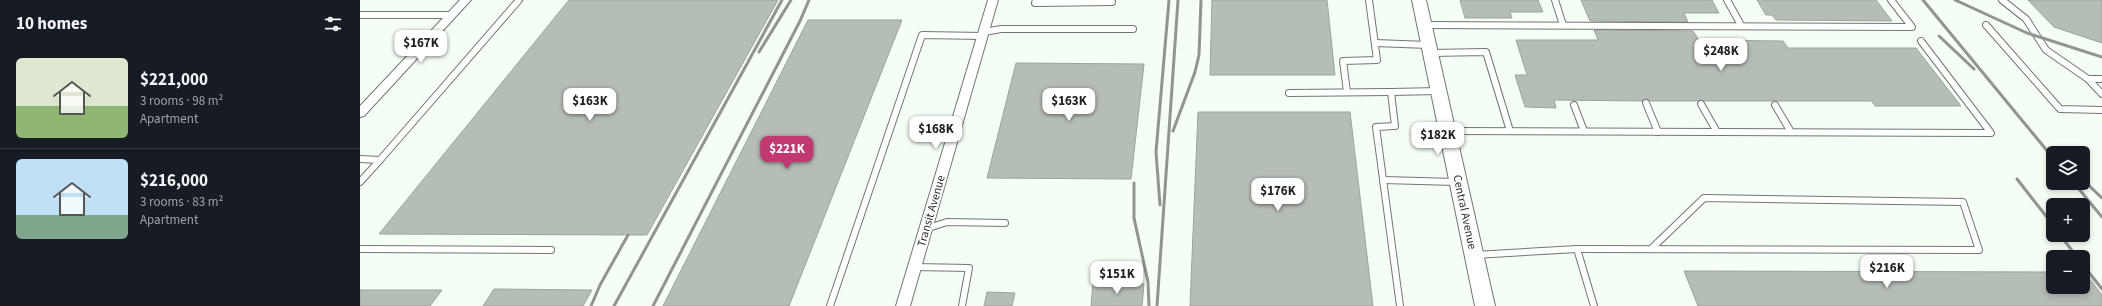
<!DOCTYPE html>
<meta charset="utf-8">
<style>
:root{--surface:#171b24;--page:#242831;--text:#f1f3f6;--muted:#9ea1a6;--line:#363941;--accent:#c23870}
body{margin:0;font-family:"Source Sans 3",sans-serif;background:var(--page);color:var(--text);height:100vh;display:flex;flex-direction:column;font-size:15px;white-space:nowrap}
*{box-sizing:border-box;margin:0}
p{font-size:13px;color:var(--muted)}
.icon{flex:none;width:22px;height:22px;fill:none;stroke:currentColor;stroke-width:2;stroke-linecap:round;stroke-linejoin:round}
.map{position:relative;flex:1;overflow:hidden}
.panel{display:flex;flex-direction:column;background:var(--surface);width:360px}
.panel>*{flex:none}
.controls{position:absolute;left:1686px;top:146px;display:grid;gap:8px}
.controls a{display:grid;place-items:center;width:44px;height:44px;border-radius:6px;background:var(--surface);box-shadow:0 2px 6px #0003;font-size:20px}
.price{position:absolute;translate:-50% -34px;padding:0 9px;border-radius:8px;background:#fff;color:#222;font-size:13px;line-height:26px;filter:drop-shadow(0 1px 2px #0008)}
.price::after{content:'';position:absolute;left:50%;top:24px;width:12px;height:9px;margin-left:-6px;background:inherit;clip-path:polygon(0 0,100% 0,50% 100%)}
.price.on{background:var(--accent);color:#fff}
ul{padding:0;list-style:none}
li{display:flex;align-items:center;gap:12px;height:100px;padding:0 16px}
li+li{border-top:1px solid var(--line)}
li span{display:grid;place-items:center;flex:none;width:112px;height:80px;border-radius:6px;color:#555}
li>.icon{margin-inline-start:auto}
span .icon{width:48px;height:48px;fill:#fffc;stroke-width:1}
li b{font-size:17px}
h2{display:flex;justify-content:space-between;align-items:center;height:48px;padding:0 16px;font-size:17px}
main{display:flex;flex:1;min-height:0}
.map>svg:first-child{display:block}
.building{fill:#b5beb6;stroke:#9ba49c}
.lines{fill:none;stroke-linecap:round;stroke-linejoin:round}
.lane-casing{stroke:#6f7870;stroke-width:8}
.street-casing{stroke:#6f7870;stroke-width:2}
.secondary-casing{stroke:#6f7870;stroke-width:2}
.lane{stroke:#fff;stroke-width:6}
.street{fill:#fff;fill-rule:evenodd}
.secondary{fill:#fff;fill-rule:evenodd}
.rail{stroke:#8f9690;stroke-width:3}
.labels{text-anchor:middle;stroke-width:4;stroke-linejoin:round;paint-order:stroke}
.street-label{font-size:12px;fill:#2c2f2c;stroke:#fff}
</style>
<main>
<section class="panel">
<h2>10 homes<svg class="icon" aria-label="filters" viewBox="0 0 24 24"><path d="M4 7h16M4 17h16"/><circle cx="9" cy="7" r="2"/><circle cx="15" cy="17" r="2"/></svg></h2>
<ul>
<li><span style="background:linear-gradient(#dfe7d0 60%,#8fb573 0)"><svg class="icon" aria-label="home" viewBox="0 0 24 24"><path d="M3 11l9-7 9 7M6 9v11h12V9"/></svg></span><div><b>$221,000</b><p>3 rooms · 98 m²</p><p>Apartment</p></div></li>
<li><span style="background:linear-gradient(#bfe0f5 70%,#7fa58c 0)"><svg class="icon" aria-label="home" viewBox="0 0 24 24"><path d="M3 11l9-7 9 7M6 9v11h12V9"/></svg></span><div><b>$216,000</b><p>3 rooms · 83 m²</p><p>Apartment</p></div></li>
</ul>
</section>
<div class="map">
<svg width="1742" height="306" viewBox="0 0 1742 306">
<rect width="100%" height="100%" fill="#f4fef5"/>
<!-- building -->
<g class="building">
<path d="M 209,0 L 418,0 L 287,235 L 19,234 Z"/>
<path d="M 852,0 L 967,0 L 975,75 L 850,75 Z"/>
<path d="M 1100,0 L 1178,0 L 1183,12 L 1150,12 L 1152,18 L 1105,18 Z"/>
<path d="M 1221,0 L 1352,0 L 1359,13 L 1324,13 L 1328,22 L 1230,21 Z"/>
<path d="M 1397,0 L 1516,0 L 1532,21 L 1416,20 L 1412,15 L 1406,15 Z"/>
<path d="M 1668,0 L 1742,0 L 1742,43 L 1694,27 Z"/>
<path d="M 448,20 L 542,20 L 429,306 L 303,306 Z"/>
<path d="M 1234,30 L 1333,31 L 1339,40 L 1423,41 L 1428,48 L 1556,48 L 1601,106 L 1515,106 L 1512,101 L 1290,101 L 1286,99 L 1282,101 L 1194,100 L 1196,108 L 1165,107 L 1155,75 L 1167,75 L 1156,40 L 1238,40 Z"/>
<path d="M 656,63 L 784,64 L 771,179 L 627,178 Z"/>
<path d="M 838,112 L 990,112 L 1013,306 L 830,306 Z"/>
<path d="M 1723,270 L 1742,295 L 1742,306 L 1338,306 L 1324,271 L 1693,272 L 1693,287 L 1723,287 Z"/>
<path d="M 733,283 L 784,284 L 782,306 L 731,306 Z"/>
<path d="M 134,289 L 232,290 L 223,306 L 123,306 Z"/>
<path d="M 0,290 L 82,290 L 70,306 L 0,306 Z"/>
<path d="M 627,292 L 655,293 L 652,306 L 624,306 Z"/>
</g>
<g class="lines">
<defs>
<g id="lane">
<path d="M 676,0 L 675,3 L 752,2"/>
<path d="M 1195,0 L 1203,25"/>
<path d="M 1367,0 L 1381,25"/>
<path d="M 1642,0 L 1666,19 L 1686,50 L 1728,79 L 1742,94"/>
<path d="M 0,15 L 91,15"/>
<path d="M 1064,25 L 1552,27 L 1531,0"/>
<path d="M 1626,25 L 1700,109 L 1742,110"/>
<path d="M 624,32 L 641,29 L 773,29"/>
<path d="M 1015,43 L 1068,45"/>
<path d="M 1070,53 L 1126,52 L 1150,131"/>
<path d="M 1728,79 L 1742,79"/>
<path d="M 987,92 L 983,61 L 1017,60 L 1009,0"/>
<path d="M 929,93 L 1031,92"/>
<path d="M 1286,103 L 1298,132"/>
<path d="M 1341,104 L 1357,132"/>
<path d="M 1214,105 L 1224,131"/>
<path d="M 1415,105 L 1431,132"/>
<path d="M 1088,131 L 1631,133 L 1561,41"/>
<path d="M 0,159 L 20,160 L 159,0"/>
<path d="M 1023,180 L 1096,182"/>
<path d="M 0,182 L 20,160"/>
<path d="M 565,229 L 587,222 L 645,223"/>
<path d="M 0,249 L 191,250"/>
<path d="M 1217,249 L 1619,250 L 1603,202 L 1344,198 L 1291,249"/>
<path d="M 1115,255 L 1217,249 L 1234,306"/>
<path d="M 554,267 L 609,268 L 602,306"/>
<path d="M 470,306 L 562,35 L 623,36"/>
<path d="M 1040,306 L 1016,127 L 1035,126 L 1031,92 L 1079,91"/>
</g>
<g id="street">
<path d="M 100,0 L 111,0 L 4,116 L 0,117 L 0,106 Z"/>
<path d="M 628,0 L 638,0 L 550,306 L 536,306 Z"/>
</g>
<path id="secondary" d="M 1052,0 L 1066,0 L 1135,306 L 1115,306 Z"/>
</defs>
<!-- lane casing -->
<use href="#lane" class="lane-casing"/>
<!-- street casing -->
<use href="#street" class="street-casing"/>
<!-- secondary casing -->
<use href="#secondary" class="secondary-casing"/>
<!-- lane -->
<use href="#lane" class="lane"/>
<!-- street -->
<use href="#street" class="street"/>
<!-- secondary -->
<use href="#secondary" class="secondary"/>
<!-- rail -->
<g class="rail">
<path d="M 1563,0 L 1693,158"/>
<path d="M 1595,0 L 1667,33 L 1742,57"/>
<path d="M 1579,36 L 1614,69"/>
<path d="M 399,52 L 431,0"/>
<path d="M 813,131 L 835,72 L 839,55 L 841,0"/>
<path d="M 1657,179 L 1693,225"/>
<path d="M 1723,180 L 1742,198"/>
<path d="M 774,183 L 774,218 L 788,282 L 789,306"/>
<path d="M 1714,183 L 1742,217"/>
<path d="M 800,205 L 796,152 L 809,0"/>
<path d="M 1700,235 L 1717,257"/>
<path d="M 1723,265 L 1742,289"/>
<path d="M 231,306 L 240,285 L 268,235"/>
<path d="M 254,306 L 422,0"/>
<path d="M 293,306 L 440,21 L 449,0"/>
<path d="M 797,306 L 818,0"/>
</g>
</g>
<g class="labels">
<!-- street labels -->
<g class="street-label">
<text transform="translate(571 211) rotate(-74)" y="4">Transit Avenue</text>
<text transform="translate(1105 212) rotate(78)" y="4">Central Avenue</text>
</g>
</g>
</svg>
<div class="controls">
<a><svg class="icon" aria-label="layers" viewBox="0 0 24 24"><path d="M12 4l9 5-9 5-9-5zM3 14l9 5 9-5"/></svg></a>
<a>+</a>
<a>−</a>
</div>
<b class="price" style="left:61px;top:64px">$167K</b>
<b class="price" style="left:1361px;top:72px">$248K</b>
<b class="price" style="left:230px;top:122px">$163K</b>
<b class="price" style="left:709px;top:122px">$163K</b>
<b class="price" style="left:576px;top:150px">$168K</b>
<b class="price" style="left:1078px;top:156px">$182K</b>
<b class="price on" style="left:427px;top:170px">$221K</b>
<b class="price" style="left:918px;top:212px">$176K</b>
<b class="price" style="left:1527px;top:289px">$216K</b>
<b class="price" style="left:757px;top:295px">$151K</b>
</div>
</main>
